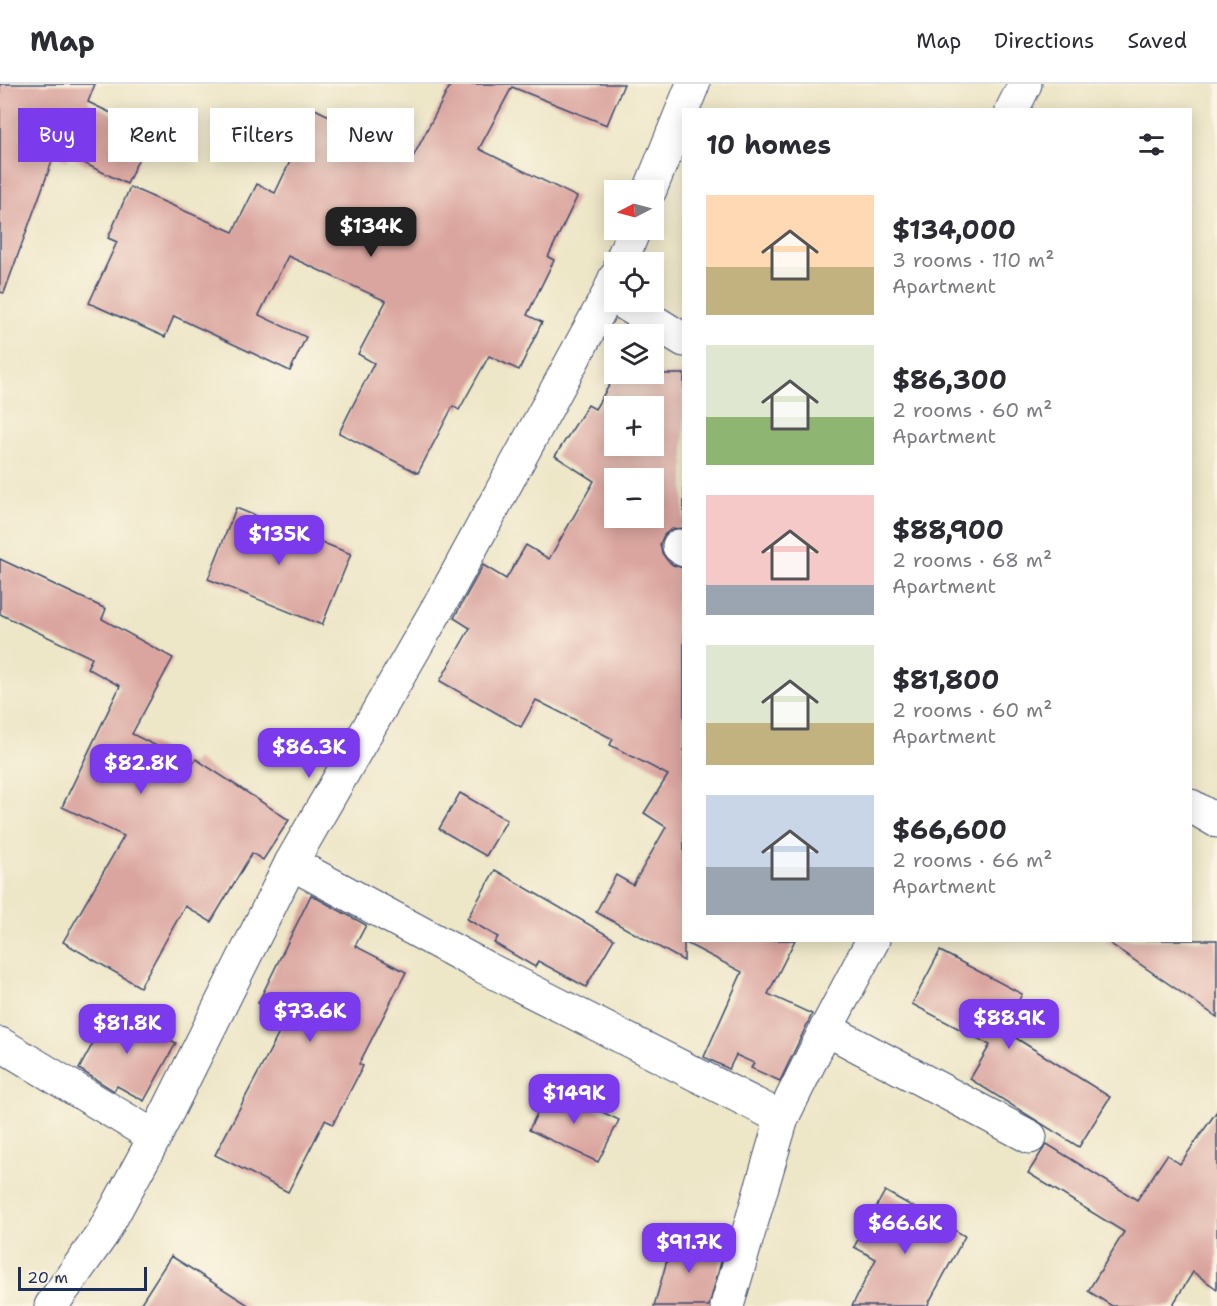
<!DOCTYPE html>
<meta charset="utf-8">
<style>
:root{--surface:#fff;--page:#f7f7f7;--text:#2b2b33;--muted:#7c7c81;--line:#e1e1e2;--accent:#7c3aed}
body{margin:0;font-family:"Shantell Sans",sans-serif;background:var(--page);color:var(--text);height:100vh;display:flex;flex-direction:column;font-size:22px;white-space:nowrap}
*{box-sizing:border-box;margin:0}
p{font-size:20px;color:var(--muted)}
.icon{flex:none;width:33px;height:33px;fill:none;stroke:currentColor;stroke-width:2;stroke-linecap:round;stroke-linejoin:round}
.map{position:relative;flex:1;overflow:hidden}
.drawer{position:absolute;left:682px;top:24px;width:510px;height:834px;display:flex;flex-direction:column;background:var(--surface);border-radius:0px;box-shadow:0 3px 15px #0003}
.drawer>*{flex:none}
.hud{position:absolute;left:18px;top:24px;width:570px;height:54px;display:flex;gap:12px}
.needle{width:39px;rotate:264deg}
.buttons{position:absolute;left:604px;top:96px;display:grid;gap:12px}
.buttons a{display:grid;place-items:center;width:60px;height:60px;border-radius:0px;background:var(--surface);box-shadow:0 3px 15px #0003;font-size:30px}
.scale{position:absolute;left:18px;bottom:15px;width:129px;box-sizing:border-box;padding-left:6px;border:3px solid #1b2f5e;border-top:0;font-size:16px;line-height:21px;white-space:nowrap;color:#1b2f5e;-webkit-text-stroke:4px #fcf5e5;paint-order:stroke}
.price{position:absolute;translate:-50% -51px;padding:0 14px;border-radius:12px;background:var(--accent);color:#fff;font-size:20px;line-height:39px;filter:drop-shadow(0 2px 3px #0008)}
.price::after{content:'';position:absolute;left:50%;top:36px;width:18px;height:14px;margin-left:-9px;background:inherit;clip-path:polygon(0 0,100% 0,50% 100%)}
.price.selected{background:#222;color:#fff}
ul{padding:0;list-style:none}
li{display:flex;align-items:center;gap:18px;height:150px;padding:0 24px}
li span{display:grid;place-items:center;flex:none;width:168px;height:120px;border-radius:0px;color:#555}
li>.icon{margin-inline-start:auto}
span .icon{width:72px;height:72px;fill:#fffc;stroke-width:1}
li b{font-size:26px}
h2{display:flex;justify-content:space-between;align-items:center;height:72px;padding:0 24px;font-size:26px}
.tag{padding:0 21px;border-radius:0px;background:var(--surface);box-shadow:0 3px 15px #0003;font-size:21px;line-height:54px}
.tag.selected{background:var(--accent);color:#fff}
header{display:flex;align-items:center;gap:36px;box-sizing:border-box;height:84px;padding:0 30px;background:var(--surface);border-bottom:2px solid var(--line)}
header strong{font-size:28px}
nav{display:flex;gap:33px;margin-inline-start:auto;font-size:21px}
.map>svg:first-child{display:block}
.building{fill:#daa59f;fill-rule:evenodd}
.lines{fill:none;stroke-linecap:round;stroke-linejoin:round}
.minor-casing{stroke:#3a4a6e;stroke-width:35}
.minor{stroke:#fff;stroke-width:33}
</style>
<header>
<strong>Map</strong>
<nav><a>Map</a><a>Directions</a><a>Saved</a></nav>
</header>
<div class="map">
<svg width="1217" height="1222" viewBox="0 0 1217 1222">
<rect width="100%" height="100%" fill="#fcf5e5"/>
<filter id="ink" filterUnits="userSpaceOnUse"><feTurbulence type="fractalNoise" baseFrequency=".0167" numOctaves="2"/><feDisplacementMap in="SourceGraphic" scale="12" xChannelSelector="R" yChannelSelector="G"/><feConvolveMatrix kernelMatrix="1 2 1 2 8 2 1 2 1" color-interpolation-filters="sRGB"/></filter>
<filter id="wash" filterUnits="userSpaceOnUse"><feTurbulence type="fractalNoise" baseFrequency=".008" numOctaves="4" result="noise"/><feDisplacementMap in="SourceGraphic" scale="24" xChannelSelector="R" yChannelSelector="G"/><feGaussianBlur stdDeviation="1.35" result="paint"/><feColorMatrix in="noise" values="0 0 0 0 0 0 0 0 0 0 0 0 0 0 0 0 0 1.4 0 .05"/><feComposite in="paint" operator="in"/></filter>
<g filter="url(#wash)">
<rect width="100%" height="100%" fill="#ede6c7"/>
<g id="blocks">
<!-- building -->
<g class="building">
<path d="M 0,0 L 95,0 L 88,18 L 151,48 L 127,100 L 69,72 L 67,77 L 54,72 L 4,209 L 0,208 Z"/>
<path d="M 451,0 L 624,0 L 607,41 L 512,3 L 479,65 L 577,113 L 548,173 L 554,176 L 527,231 L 542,238 L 519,286 L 489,272 L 459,326 L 453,322 L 418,389 L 339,349 L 374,279 L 358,270 L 386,217 L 288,172 L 259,231 L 306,253 L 290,287 L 174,232 L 165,253 L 89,219 L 117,158 L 108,154 L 130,103 L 233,148 L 257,100 L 275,109 L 315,25 L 413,73 Z"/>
<path d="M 616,290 L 684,290 L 684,444 L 672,445 L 664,451 L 660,460 L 662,469 L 667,476 L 673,481 L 684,484 L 684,856 L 795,856 L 768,910 L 812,930 L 780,997 L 751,984 L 754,979 L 736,971 L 729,985 L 704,973 L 742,888 L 684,858 L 684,877 L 596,828 L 616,791 L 633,801 L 666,743 L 644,729 L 668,691 L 610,661 L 613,655 L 536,616 L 521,643 L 440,597 L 470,544 L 454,534 L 483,481 L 506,495 L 526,461 L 549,475 L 594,397 L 555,372 L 588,321 L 595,325 ZM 615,322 L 654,322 L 654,362 L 615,362 ZM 615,394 L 654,394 L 654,434 L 615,434 Z"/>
<path d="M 236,424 L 351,470 L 322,541 L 208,495 Z"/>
<path d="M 0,475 L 106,525 L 102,535 L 173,574 L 132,650 L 193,680 L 196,675 L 289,736 L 263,776 L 252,769 L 211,838 L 185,822 L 140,903 L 63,858 L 124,752 L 62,723 L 120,602 L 87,584 L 92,574 L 0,530 Z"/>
<path d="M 460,709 L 507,736 L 486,772 L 439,745 Z"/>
<path d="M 495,786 L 614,855 L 586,903 L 538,877 L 535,883 L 494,859 L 498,853 L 467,835 Z"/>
<path d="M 311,811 L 366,841 L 355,862 L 406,888 L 359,980 L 363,982 L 333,1040 L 325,1036 L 288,1108 L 215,1071 L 287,934 L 258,919 Z"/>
<path d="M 1105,856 L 1217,856 L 1217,933 Z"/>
<path d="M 940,867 L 1022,910 L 1003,946 L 1110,1013 L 1079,1063 L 970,995 L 990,961 L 912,920 Z"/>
<path d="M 112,924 L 176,959 L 144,1017 L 117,1002 L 114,1007 L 79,985 Z"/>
<path d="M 550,1003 L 619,1036 L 598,1078 L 529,1046 Z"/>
<path d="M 1217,1027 L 1217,1205 L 1193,1188 L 1172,1222 L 1112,1222 L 1088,1207 L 1124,1148 L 1028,1089 L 1042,1067 L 1047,1060 L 1137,1116 L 1167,1071 L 1180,1080 Z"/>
<path d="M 885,1107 L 965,1152 L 927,1222 L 852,1222 L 876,1175 L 854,1163 Z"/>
<path d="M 675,1148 L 724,1167 L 709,1222 L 654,1222 Z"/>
<path d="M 171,1172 L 250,1222 L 139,1222 Z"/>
</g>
</g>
</g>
<g filter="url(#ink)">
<use href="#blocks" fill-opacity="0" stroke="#3a4a6e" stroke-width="1.5"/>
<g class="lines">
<defs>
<g id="minor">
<path d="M 1012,26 L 1025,0"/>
<path d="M 650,106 L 693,0"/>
<path d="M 621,178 L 634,146"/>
<path d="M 622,218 L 684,256"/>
<path d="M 679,462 L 684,466"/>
<path d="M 1191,722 L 1217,737"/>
<path d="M 291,779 L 484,883 L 782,1034 L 826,945 L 873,856"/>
<path d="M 826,945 L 1030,1053"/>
<path d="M 0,960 L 155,1053"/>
<path d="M 51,1222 L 103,1149 L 155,1053 L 291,779 L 452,499 L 609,209 L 615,194"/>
<path d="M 727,1222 L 782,1034"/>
</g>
</defs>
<!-- minor casing -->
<use href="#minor" class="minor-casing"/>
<!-- minor -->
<use href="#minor" class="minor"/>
</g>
</g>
</svg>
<div class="buttons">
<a><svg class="needle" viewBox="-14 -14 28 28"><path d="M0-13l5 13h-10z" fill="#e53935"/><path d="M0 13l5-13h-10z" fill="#7c7c81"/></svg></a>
<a><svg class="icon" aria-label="locate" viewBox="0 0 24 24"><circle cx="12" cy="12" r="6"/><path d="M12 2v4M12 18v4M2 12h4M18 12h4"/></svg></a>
<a><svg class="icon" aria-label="layers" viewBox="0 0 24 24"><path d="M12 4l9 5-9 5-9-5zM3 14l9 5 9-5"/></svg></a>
<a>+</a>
<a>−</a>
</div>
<div class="scale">20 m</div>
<b class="price selected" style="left:371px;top:174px">$134K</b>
<b class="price" style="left:279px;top:482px">$135K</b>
<b class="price" style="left:309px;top:695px">$86.3K</b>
<b class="price" style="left:141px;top:711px">$82.8K</b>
<b class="price" style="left:310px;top:959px">$73.6K</b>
<b class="price" style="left:1009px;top:966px">$88.9K</b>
<b class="price" style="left:127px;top:971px">$81.8K</b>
<b class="price" style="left:574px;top:1041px">$149K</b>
<b class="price" style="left:905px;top:1171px">$66.6K</b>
<b class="price" style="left:689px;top:1190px">$91.7K</b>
<div class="hud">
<a class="tag selected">Buy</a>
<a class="tag">Rent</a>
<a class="tag">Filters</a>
<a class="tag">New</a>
</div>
<section class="drawer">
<h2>10 homes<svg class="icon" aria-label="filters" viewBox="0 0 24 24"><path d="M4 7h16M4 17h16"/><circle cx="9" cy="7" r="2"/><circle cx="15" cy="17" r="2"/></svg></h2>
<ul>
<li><span style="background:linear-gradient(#ffd9b3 60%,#c2b280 0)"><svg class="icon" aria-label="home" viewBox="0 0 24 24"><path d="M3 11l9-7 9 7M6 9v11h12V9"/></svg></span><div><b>$134,000</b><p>3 rooms · 110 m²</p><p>Apartment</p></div></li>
<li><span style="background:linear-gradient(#dfe7d0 60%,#8fb573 0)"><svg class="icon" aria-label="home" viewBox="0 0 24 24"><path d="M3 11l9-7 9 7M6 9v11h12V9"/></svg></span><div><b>$86,300</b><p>2 rooms · 60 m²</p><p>Apartment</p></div></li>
<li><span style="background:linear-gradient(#f6c9c9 75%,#9aa5b1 0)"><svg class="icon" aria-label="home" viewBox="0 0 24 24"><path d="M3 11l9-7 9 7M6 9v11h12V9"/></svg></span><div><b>$88,900</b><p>2 rooms · 68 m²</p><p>Apartment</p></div></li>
<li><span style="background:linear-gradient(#dfe7d0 65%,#c2b280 0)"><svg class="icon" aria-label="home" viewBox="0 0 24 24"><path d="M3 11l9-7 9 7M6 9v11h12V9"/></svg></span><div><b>$81,800</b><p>2 rooms · 60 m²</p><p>Apartment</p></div></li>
<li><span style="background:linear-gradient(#c9d6e8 60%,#9aa5b1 0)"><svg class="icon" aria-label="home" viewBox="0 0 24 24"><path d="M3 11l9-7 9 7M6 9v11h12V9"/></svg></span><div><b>$66,600</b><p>2 rooms · 66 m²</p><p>Apartment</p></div></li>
</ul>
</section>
</div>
